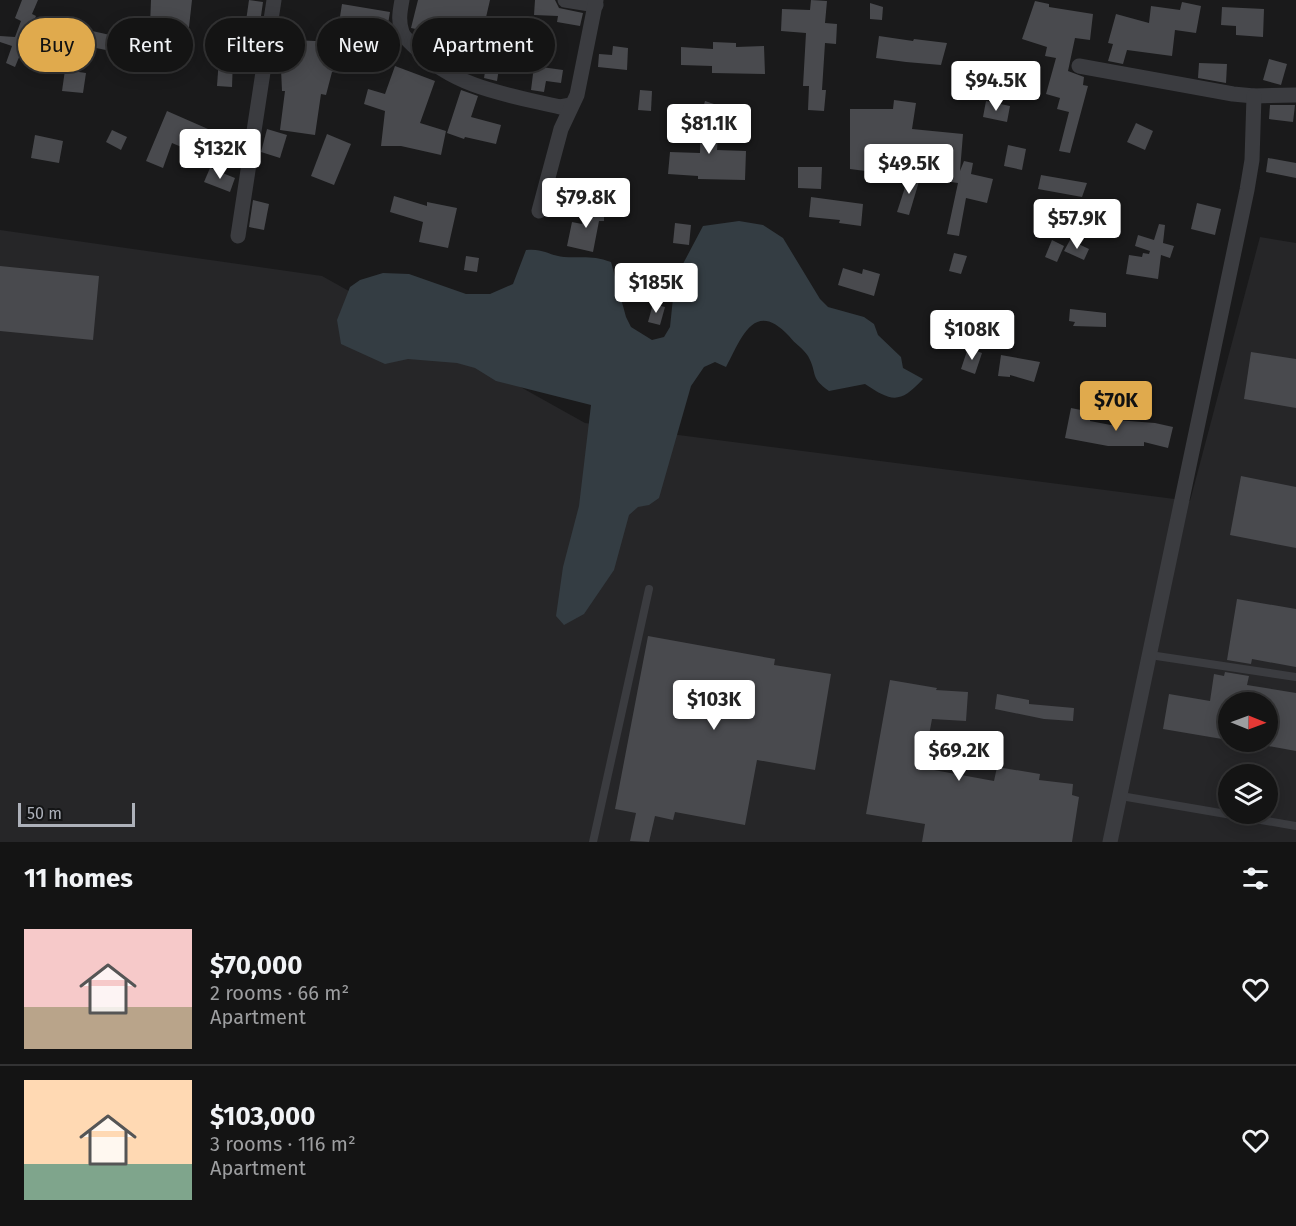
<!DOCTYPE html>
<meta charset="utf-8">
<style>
:root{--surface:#141414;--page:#1d1d1d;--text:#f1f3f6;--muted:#9d9ea0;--line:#333334;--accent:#e0aa4d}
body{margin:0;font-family:"Fira Sans",sans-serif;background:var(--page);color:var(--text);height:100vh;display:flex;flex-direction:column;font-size:22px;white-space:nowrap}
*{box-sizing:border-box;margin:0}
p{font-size:20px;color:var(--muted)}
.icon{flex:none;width:33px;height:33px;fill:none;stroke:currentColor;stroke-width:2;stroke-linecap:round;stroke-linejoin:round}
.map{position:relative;height:842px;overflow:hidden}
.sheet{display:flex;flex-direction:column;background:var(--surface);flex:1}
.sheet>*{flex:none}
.top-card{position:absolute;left:18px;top:18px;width:600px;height:54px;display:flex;gap:12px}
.needle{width:39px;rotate:91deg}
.fabs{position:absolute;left:1218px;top:692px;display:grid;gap:12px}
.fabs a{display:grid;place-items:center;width:60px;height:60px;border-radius:50%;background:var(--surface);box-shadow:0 3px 15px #0003,0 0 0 2px var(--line);font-size:30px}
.scale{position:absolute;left:18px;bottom:15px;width:117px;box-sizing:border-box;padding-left:6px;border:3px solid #adb1ba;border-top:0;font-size:16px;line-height:21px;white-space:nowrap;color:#adb1ba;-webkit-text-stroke:4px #141516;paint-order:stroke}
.price{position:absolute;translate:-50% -51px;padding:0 14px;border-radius:6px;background:#fff;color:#222;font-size:20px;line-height:39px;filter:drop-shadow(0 2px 3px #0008)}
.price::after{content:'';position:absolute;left:50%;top:36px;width:18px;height:14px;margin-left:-9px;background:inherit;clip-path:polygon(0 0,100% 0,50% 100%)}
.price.on{background:var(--accent);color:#111}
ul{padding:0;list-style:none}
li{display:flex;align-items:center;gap:18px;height:150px;padding:0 24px}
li+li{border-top:2px solid var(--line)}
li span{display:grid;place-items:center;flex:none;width:168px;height:120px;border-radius:0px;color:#555}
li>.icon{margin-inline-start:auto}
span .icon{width:72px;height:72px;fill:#fffc;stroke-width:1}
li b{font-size:26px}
h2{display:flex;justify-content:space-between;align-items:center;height:72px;padding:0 24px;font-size:26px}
.chip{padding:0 21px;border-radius:27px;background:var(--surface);box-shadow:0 3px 15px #0003,0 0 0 2px var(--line);font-size:21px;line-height:54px}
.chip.on{background:var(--accent);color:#111}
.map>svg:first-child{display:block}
.built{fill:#262628;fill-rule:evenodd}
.water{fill:#343d43}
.building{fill:#494a4e}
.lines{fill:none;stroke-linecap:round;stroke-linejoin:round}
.lane{stroke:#3b3c40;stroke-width:8}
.street{stroke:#3b3c40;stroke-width:15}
</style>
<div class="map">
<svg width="1296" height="842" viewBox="0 0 1296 842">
<rect width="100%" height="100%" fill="#1a1a1b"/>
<!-- built -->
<path class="built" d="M 0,230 L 322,276 L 585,423 L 1190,501 L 1260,237 L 1296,243 L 1296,842 L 0,842 ZM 1228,702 L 1268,702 L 1268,741 L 1228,741 ZM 1228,774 L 1268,774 L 1268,813 L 1228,813 Z"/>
<!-- water -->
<path class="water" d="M 739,221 L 763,225 L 783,238 L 820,299 L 828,307 L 864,317 L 874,324 L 878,335 L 901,357 L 903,368 L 923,379 C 900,404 892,402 865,384 L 829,391 C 809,377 818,374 808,356 C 803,348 795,344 789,336 C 754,298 741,339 726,367 L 715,362 L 704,367 L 691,386 L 659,498 L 649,505 L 638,507 L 629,515 L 614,570 L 584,614 L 564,625 L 556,616 L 563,567 L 579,506 L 591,405 L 496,381 L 475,368 L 457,363 L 408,359 L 385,364 L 341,344 L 337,320 L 350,287 L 360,280 L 383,273 L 409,274 L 466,294 L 490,294 L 513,284 L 526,250 C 543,248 548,255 564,257 C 582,258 593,255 611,262 L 626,317 L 631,327 L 652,340 L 664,337 L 670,327 L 675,279 L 703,226 Z"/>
<!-- building -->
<g class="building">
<path d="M 22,0 L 38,0 L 32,14 L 36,16 L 27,38 L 62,40 L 61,53 L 31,53 L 22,50 L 15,67 L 6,63 L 12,46 L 0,42 L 0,36 L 15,37 L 21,21 L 15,18 Z"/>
<path d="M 151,0 L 192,0 L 187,45 L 164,40 L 166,32 L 150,26 Z"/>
<path d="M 249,0 L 263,2 L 258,37 L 244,35 Z"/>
<path d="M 418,0 L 490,0 L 484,26 L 498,28 L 494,54 L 461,50 L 462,39 L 411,28 Z"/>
<path d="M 535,0 L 555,0 L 559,8 L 583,13 L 580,26 L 557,22 L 558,16 L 534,15 Z"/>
<path d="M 811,0 L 827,1 L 825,23 L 837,24 L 836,44 L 825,43 L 822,90 L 826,90 L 824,111 L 808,110 L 809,86 L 803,86 L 806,33 L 781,31 L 782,9 L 810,10 Z"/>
<path d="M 1035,1 L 1049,4 L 1049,7 L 1093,14 L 1090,40 L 1075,38 L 1068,71 L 1084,77 L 1083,85 L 1088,86 L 1070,153 L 1059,151 L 1069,112 L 1057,109 L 1060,98 L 1046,94 L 1056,58 L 1045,56 L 1047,47 L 1022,39 Z"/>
<path d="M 1182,2 L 1201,6 L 1196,33 L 1175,30 L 1172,56 L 1127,50 L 1123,64 L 1108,61 L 1113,44 L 1108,43 L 1116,14 L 1149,23 L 1151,6 L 1180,10 Z"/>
<path d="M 870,3 L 883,7 L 882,20 L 870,19 Z"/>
<path d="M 342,4 L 390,12 L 387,30 L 370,26 L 369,33 L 360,31 L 356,74 L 332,72 L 326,95 L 321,94 L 315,135 L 280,130 L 285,91 L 282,91 L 281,69 L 292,69 L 294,40 L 336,42 Z"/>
<path d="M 1222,7 L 1264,9 L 1263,37 L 1236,35 L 1236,26 L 1221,25 Z"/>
<path d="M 79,28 L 119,37 L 116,52 L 76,44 Z"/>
<path d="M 879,36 L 913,41 L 914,39 L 947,43 L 941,65 L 906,62 L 876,58 Z"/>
<path d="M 713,42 L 736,43 L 736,47 L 764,46 L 765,74 L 712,73 L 712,66 L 681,65 L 681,47 L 713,49 Z"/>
<path d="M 613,46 L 628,48 L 627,70 L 598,67 L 599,54 L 612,55 Z"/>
<path d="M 219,58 L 233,59 L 232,87 L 217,86 Z"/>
<path d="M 1269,59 L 1287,64 L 1281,85 L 1263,80 Z"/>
<path d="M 487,60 L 500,62 L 497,81 L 484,78 Z"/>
<path d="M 1199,63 L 1227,64 L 1226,83 L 1198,78 Z"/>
<path d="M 395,66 L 435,81 L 420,123 L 446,131 L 441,155 L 401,146 L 381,146 L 385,111 L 364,104 L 368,89 L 385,94 Z"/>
<path d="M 534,66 L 563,70 L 561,83 L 546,81 L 544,92 L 531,90 Z"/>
<path d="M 65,70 L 86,73 L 83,93 L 62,91 Z"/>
<path d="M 461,90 L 478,96 L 471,117 L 501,125 L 496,144 L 465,137 L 464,139 L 447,133 Z"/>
<path d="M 640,90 L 652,91 L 651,111 L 638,110 Z"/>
<path d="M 894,100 L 916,103 L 912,129 L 963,134 L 960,171 L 964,161 L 973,163 L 971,174 L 993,179 L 987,203 L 966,198 L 959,236 L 947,234 L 958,183 L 930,179 L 933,154 L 909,152 L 904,176 L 850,169 L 850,109 L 893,109 Z"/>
<path d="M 705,101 L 720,106 L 712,136 L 718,136 L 717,150 L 746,151 L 745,180 L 698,179 L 698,176 L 668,174 L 670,152 L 700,153 L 701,115 Z"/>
<path d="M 986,101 L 1010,106 L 1007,122 L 983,117 Z"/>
<path d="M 1270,105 L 1295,105 L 1293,122 L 1269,119 Z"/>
<path d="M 167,111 L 208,129 L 198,154 L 172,143 L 163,168 L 146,161 Z"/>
<path d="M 1136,123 L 1153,131 L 1145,150 L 1127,142 Z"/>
<path d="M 267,129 L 287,135 L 280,158 L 261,152 Z"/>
<path d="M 112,130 L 127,137 L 121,150 L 106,142 Z"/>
<path d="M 327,134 L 351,144 L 334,185 L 311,176 Z"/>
<path d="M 35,135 L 63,141 L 59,163 L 31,158 Z"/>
<path d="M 1008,145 L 1026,149 L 1022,170 L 1004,166 Z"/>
<path d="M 1268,158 L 1296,163 L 1296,178 L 1266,172 Z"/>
<path d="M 798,167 L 822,167 L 821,189 L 798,188 Z"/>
<path d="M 210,168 L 235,178 L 230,192 L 204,182 Z"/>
<path d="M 909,175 L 920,178 L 909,215 L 897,212 Z"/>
<path d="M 1041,175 L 1087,183 L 1082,197 L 1038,189 Z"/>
<path d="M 394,196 L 427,206 L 427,202 L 457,208 L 448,248 L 419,242 L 423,222 L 390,212 Z"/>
<path d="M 811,197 L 863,204 L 861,226 L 839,223 L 840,220 L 809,217 Z"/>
<path d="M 253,200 L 269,204 L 264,230 L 249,227 Z"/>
<path d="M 1197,203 L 1221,209 L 1215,235 L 1191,229 Z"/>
<path d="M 582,206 L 604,207 L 604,221 L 599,221 L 593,252 L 567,246 L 572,222 L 582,224 Z"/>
<path d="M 675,223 L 691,225 L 689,245 L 673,243 Z"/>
<path d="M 1159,224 L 1165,225 L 1163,243 L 1174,246 L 1170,258 L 1161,255 L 1158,279 L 1126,274 L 1129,255 L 1142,257 L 1143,253 L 1149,254 L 1150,251 L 1135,246 L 1138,235 L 1154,240 Z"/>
<path d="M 1052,240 L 1064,246 L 1057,262 L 1045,257 Z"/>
<path d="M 1070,240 L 1089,249 L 1084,260 L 1064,251 Z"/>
<path d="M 954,253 L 967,256 L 961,274 L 949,271 Z"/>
<path d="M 466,256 L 479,258 L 477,272 L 464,270 Z"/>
<path d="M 0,266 L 99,276 L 93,340 L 0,331 Z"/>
<path d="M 843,268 L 862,274 L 863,269 L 880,274 L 874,296 L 838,285 Z"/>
<path d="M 653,304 L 665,307 L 660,325 L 648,322 Z"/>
<path d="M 1070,309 L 1106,313 L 1106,327 L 1073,326 L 1075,322 L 1069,321 Z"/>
<path d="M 968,348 L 982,353 L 975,374 L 961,369 Z"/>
<path d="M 1251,352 L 1296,359 L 1296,408 L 1244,399 Z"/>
<path d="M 1001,355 L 1040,362 L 1034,382 L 1010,375 L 1010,377 L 998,376 Z"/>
<path d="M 1071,408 L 1091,412 L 1090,421 L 1116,426 L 1116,420 L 1155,423 L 1173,427 L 1168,448 L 1144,442 L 1144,446 L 1108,446 L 1065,438 Z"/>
<path d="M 1241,476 L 1296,487 L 1296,548 L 1230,535 Z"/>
<path d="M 1237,599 L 1296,609 L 1296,667 L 1252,659 L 1251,664 L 1227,660 Z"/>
<path d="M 648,636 L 775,659 L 774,665 L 831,674 L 815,770 L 757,760 L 745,825 L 675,812 L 673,820 L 655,816 L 649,842 L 630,841 L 636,813 L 615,809 Z"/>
<path d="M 1225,672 L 1249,676 L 1247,685 L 1296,693 L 1296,751 L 1268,746 L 1268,702 L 1228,702 L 1228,740 L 1163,729 L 1169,694 L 1210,701 L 1214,674 L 1224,676 Z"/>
<path d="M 890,680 L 937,688 L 936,690 L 968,692 L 966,721 L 932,719 L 923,768 L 994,781 L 997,767 L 1040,774 L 1039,780 L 1073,784 L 1072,795 L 1079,797 L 1072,842 L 922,842 L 925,824 L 866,814 Z"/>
<path d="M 997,694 L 1029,700 L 1029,704 L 1074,708 L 1073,721 L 1044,719 L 995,709 Z"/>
</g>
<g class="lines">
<!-- lane -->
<g class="lane">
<path d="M 1150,655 L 1296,677"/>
<path d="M 1121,796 L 1296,826"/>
<path d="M 593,842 L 649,589"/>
</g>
<!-- street -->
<g class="street">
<path d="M 402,0 C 400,11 398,21 402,32 C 404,38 412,44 417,49 C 455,88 509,95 560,107 L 571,105"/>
<path d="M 565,0 L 596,5"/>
<path d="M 1079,66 L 1233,94 L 1254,96 L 1296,95"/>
<path d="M 539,211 L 561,129 L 577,95 L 596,0"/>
<path d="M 238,236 L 274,0"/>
<path d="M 1110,842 L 1247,190 L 1252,160 L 1254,96"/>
</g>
</g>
</svg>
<div class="fabs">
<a><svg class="needle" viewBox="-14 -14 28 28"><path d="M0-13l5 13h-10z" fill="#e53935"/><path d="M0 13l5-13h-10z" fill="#9d9ea0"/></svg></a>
<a><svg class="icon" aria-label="layers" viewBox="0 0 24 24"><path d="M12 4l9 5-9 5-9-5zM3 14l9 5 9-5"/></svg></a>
</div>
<div class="scale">50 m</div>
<b class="price" style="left:996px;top:112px">$94.5K</b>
<b class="price" style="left:709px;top:155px">$81.1K</b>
<b class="price" style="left:220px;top:180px">$132K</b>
<b class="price" style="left:909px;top:195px">$49.5K</b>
<b class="price" style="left:586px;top:229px">$79.8K</b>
<b class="price" style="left:1077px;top:250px">$57.9K</b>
<b class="price" style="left:656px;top:314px">$185K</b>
<b class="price" style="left:972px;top:361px">$108K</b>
<b class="price on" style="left:1116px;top:432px">$70K</b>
<b class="price" style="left:714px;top:731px">$103K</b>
<b class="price" style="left:959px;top:782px">$69.2K</b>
<div class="top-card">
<a class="chip on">Buy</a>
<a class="chip">Rent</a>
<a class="chip">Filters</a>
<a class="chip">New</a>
<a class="chip">Apartment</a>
</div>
</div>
<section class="sheet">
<h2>11 homes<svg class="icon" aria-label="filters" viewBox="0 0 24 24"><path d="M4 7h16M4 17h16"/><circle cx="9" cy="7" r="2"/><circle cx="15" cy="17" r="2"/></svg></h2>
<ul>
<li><span style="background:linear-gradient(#f6c9c9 65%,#b9a48a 0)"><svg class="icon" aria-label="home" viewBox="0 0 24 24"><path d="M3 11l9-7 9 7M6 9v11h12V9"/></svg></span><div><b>$70,000</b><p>2 rooms · 66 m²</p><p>Apartment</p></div><svg class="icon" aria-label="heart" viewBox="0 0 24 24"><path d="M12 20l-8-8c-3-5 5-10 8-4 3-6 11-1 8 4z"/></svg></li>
<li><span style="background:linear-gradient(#ffd9b3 70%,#7fa58c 0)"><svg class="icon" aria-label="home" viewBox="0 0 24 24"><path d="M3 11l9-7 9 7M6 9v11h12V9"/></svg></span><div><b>$103,000</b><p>3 rooms · 116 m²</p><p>Apartment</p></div><svg class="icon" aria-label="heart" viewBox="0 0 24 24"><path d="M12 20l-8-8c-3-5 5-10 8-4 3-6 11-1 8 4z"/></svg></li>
</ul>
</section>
